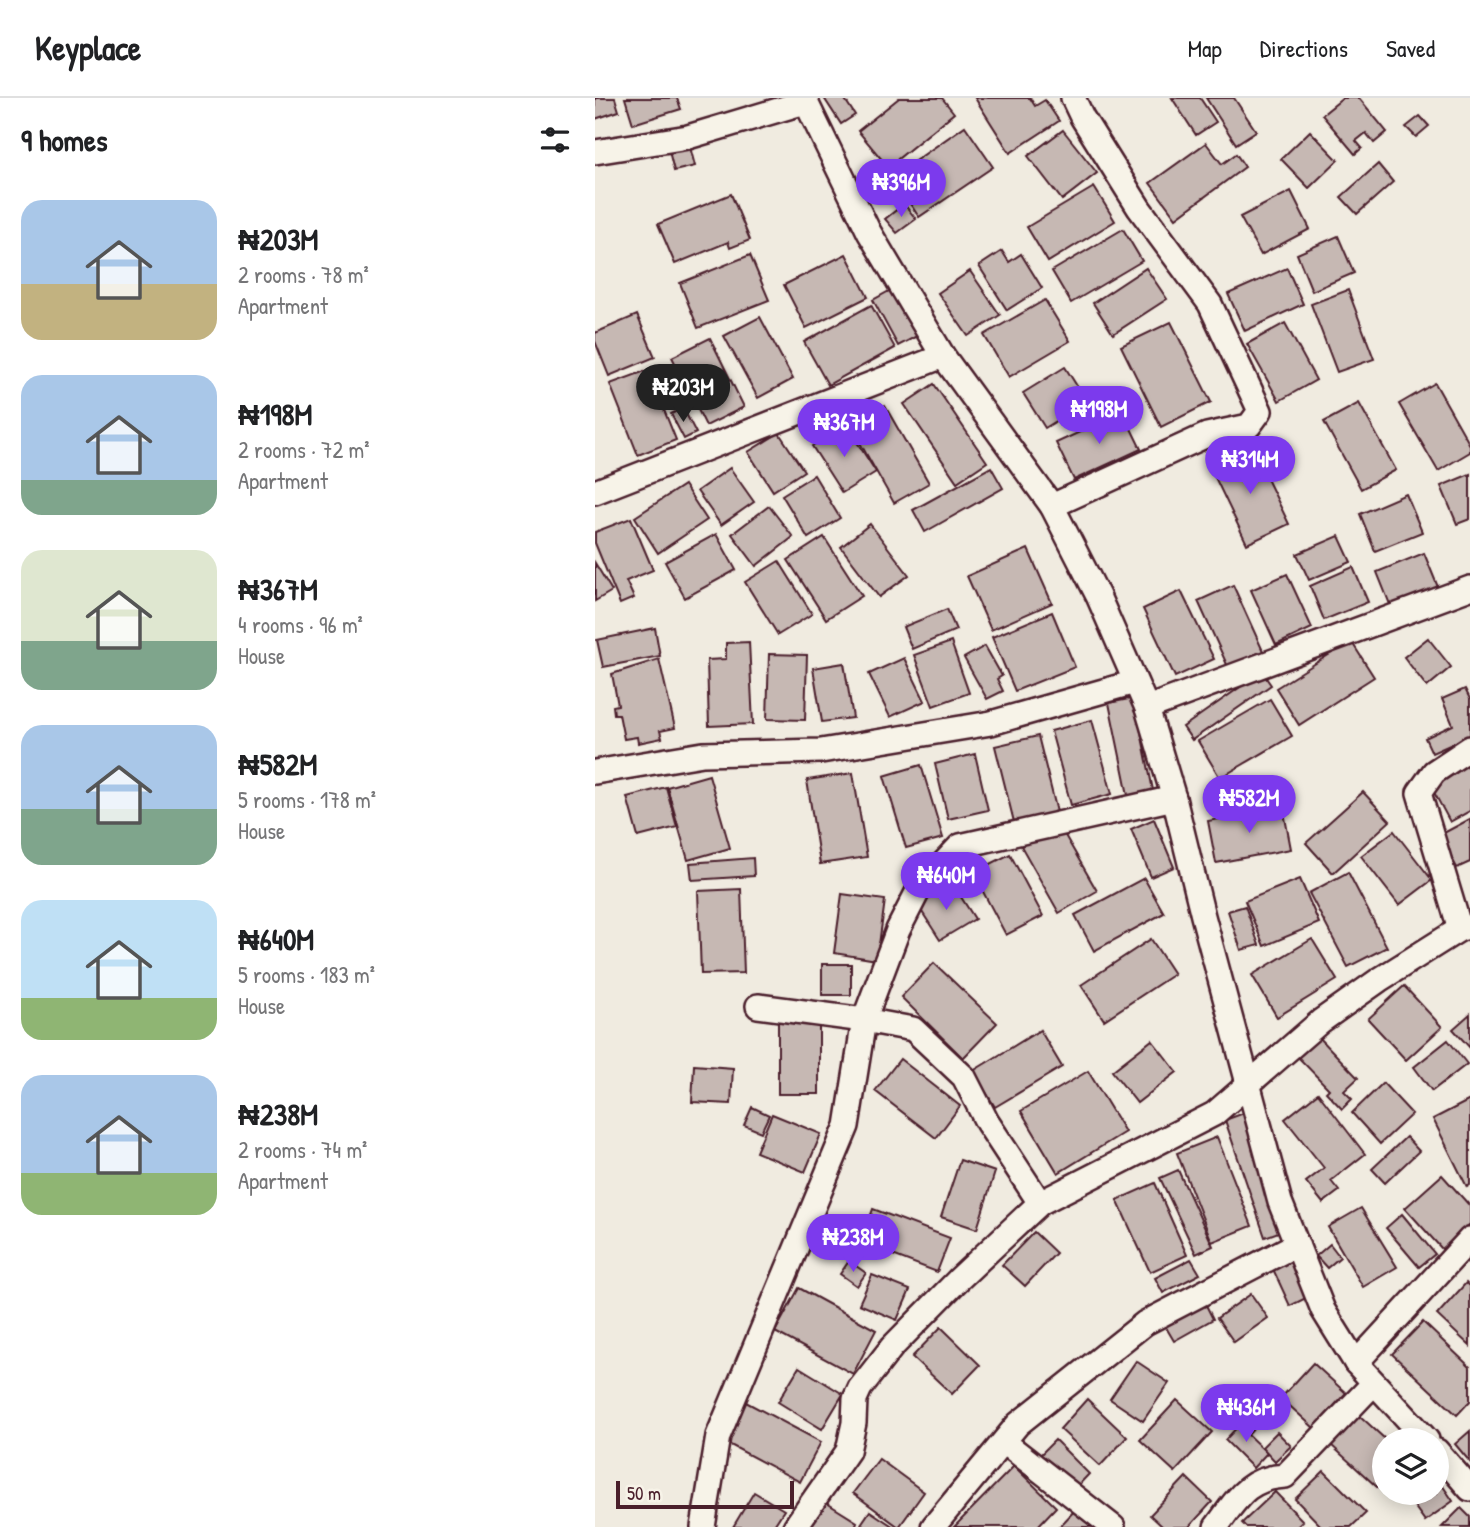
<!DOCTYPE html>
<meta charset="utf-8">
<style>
:root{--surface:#fff;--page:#f6f6f6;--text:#202124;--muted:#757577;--line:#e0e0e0;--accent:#7c3aed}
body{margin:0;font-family:"Patrick Hand",sans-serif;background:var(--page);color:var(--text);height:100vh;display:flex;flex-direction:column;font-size:26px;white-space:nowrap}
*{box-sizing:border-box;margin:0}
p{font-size:23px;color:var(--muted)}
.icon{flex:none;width:38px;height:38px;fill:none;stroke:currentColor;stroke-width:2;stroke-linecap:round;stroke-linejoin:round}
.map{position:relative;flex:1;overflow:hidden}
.drawer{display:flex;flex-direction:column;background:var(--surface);width:595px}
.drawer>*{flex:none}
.buttons{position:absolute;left:777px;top:1330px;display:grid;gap:14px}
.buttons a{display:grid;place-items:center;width:77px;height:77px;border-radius:50%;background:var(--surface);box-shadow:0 4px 18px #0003;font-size:35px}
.scale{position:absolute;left:21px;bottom:18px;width:178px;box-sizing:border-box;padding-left:7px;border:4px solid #4a1f2b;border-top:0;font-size:19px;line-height:24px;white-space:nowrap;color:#4a1f2b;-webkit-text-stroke:5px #f7f3e8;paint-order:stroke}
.price{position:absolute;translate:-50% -60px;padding:0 16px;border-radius:24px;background:var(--accent);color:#fff;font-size:23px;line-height:46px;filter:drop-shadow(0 2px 4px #0008)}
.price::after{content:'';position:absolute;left:50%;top:42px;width:21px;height:16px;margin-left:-10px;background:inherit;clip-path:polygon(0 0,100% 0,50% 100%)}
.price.active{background:#222;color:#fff}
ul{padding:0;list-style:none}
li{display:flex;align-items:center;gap:21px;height:175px;padding:0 21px}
li span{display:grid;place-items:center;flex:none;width:196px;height:140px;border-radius:21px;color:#555}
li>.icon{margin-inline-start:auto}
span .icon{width:84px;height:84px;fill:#fffc;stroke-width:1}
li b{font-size:30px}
h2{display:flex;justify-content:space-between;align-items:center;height:84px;padding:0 21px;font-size:30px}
header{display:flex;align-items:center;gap:42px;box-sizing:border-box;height:98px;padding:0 35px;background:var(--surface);border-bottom:2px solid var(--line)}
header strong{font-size:33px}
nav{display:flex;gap:38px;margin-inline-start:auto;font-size:24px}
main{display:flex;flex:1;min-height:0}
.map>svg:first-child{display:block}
.building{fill:#c6b8b3;stroke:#4a1f2b;stroke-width:2}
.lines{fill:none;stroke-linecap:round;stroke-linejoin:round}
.street-casing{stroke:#4a1f2b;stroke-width:28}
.street{stroke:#f7f3e8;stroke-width:23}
</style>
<header>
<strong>Keyplace</strong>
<nav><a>Map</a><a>Directions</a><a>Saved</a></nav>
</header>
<main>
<section class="drawer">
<h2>9 homes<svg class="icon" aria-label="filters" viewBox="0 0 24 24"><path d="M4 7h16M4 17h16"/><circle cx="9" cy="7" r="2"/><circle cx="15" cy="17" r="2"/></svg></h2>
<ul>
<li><span style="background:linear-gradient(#a9c7e8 60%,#c2b280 0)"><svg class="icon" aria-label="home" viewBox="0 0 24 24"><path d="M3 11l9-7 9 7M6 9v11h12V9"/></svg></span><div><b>₦203M</b><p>2 rooms · 78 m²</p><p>Apartment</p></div></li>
<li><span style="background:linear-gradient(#a9c7e8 75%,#7fa58c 0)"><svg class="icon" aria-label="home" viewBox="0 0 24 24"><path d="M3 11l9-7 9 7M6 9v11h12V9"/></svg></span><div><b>₦198M</b><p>2 rooms · 72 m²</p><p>Apartment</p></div></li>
<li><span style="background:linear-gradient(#dfe7d0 65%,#7fa58c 0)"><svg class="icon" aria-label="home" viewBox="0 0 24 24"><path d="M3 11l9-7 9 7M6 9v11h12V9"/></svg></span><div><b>₦367M</b><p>4 rooms · 96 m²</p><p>House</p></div></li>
<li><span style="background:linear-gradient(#a9c7e8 60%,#7fa58c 0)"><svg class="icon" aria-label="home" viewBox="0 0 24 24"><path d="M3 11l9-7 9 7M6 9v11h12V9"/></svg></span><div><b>₦582M</b><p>5 rooms · 178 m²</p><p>House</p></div></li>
<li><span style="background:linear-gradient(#bfe0f5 70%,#8fb573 0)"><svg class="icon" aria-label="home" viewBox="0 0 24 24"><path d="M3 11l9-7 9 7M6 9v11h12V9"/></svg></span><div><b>₦640M</b><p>5 rooms · 183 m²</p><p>House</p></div></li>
<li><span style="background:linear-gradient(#a9c7e8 70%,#8fb573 0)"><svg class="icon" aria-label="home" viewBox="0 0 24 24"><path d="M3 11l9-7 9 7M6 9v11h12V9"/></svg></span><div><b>₦238M</b><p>2 rooms · 74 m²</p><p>Apartment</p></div></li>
</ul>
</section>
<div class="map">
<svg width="875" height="1429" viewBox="0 0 875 1429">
<rect width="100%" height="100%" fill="#f0ebe0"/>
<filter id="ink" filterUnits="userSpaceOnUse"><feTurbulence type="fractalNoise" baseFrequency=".0143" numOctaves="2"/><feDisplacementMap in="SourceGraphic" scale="14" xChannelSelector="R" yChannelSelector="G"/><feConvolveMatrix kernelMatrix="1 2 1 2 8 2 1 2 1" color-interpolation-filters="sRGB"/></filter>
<g filter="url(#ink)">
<!-- building -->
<g class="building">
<path d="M 0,0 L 20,0 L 24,13 L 0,21 Z"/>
<path d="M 30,0 L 82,0 L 86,11 L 38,26 Z"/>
<path d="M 229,0 L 249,0 L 260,17 L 246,26 Z"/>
<path d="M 304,0 L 347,0 L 359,15 L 293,69 L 263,33 Z"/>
<path d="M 380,0 L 435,0 L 440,8 L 450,2 L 464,23 L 415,55 Z"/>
<path d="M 577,0 L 605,0 L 621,24 L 601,37 Z"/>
<path d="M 611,0 L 639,0 L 661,33 L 641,46 Z"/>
<path d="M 748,0 L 764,0 L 792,34 L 779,45 L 771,35 L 761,43 L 767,50 L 760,56 L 727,17 Z"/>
<path d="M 825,18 L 834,28 L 821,39 L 811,29 Z"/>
<path d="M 370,28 L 398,69 L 324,119 L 297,79 Z"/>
<path d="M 468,32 L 502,75 L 467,102 L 433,58 Z"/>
<path d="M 715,33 L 743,62 L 714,90 L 686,61 Z"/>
<path d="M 611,45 L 627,66 L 641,56 L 650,69 L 581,120 L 555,85 Z"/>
<path d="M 95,49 L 100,68 L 79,73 L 74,53 Z"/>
<path d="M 783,66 L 798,84 L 762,116 L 746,99 Z"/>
<path d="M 499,89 L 520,123 L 453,164 L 432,129 Z"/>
<path d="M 696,93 L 715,131 L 666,157 L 645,119 Z"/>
<path d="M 136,96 L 155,142 L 135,150 L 133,144 L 80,166 L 63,126 Z"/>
<path d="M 309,106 L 321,121 L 302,135 L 290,121 Z"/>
<path d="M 528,131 L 547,163 L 476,205 L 457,173 Z"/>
<path d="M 743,138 L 759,175 L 717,193 L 702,156 Z"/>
<path d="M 407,153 L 414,164 L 426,156 L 447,190 L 412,212 L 384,168 Z"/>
<path d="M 251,156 L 273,199 L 211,230 L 189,187 Z"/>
<path d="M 155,157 L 174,202 L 103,230 L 85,185 Z"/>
<path d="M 551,170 L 572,201 L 518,236 L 498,205 Z"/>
<path d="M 692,170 L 708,206 L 650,233 L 633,196 Z"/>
<path d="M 375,173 L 405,217 L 373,238 L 343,195 Z"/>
<path d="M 296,192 L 322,238 L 303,248 L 278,202 Z"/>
<path d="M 753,192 L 779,261 L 742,274 L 716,206 Z"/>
<path d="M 450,202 L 475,243 L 414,279 L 389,237 Z"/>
<path d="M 276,207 L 300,250 L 233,287 L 209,244 Z"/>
<path d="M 42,217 L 60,259 L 14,278 L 0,243 L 0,235 Z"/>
<path d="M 165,219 L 198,281 L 163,300 L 129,238 Z"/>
<path d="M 576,224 L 616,304 L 566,329 L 526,248 Z"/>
<path d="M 690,225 L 721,282 L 684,303 L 652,246 Z"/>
<path d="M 115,240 L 149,309 L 111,328 L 77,259 Z"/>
<path d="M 470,269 L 492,304 L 450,330 L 428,295 Z"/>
<path d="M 53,272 L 81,342 L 43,357 L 15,286 Z"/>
<path d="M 840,285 L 875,347 L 875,354 L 843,373 L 804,306 Z"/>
<path d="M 339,286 L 392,364 L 362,384 L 309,306 Z"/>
<path d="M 764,305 L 801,372 L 766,391 L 729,324 Z"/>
<path d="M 290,308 L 334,385 L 299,405 L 255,327 Z"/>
<path d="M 88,310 L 101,335 L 89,341 L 76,316 Z"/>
<path d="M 528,314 L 546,351 L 479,382 L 461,345 Z"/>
<path d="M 251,327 L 281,374 L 247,395 L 217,348 Z"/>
<path d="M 184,335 L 209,373 L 178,393 L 153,354 Z"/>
<path d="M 657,350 L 694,426 L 652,446 L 616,371 Z"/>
<path d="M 396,369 L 408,390 L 330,434 L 318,412 Z"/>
<path d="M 135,370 L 159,404 L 126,427 L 102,393 Z"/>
<path d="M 875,376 L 875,421 L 862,426 L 846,388 Z"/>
<path d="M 219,377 L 245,420 L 213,440 L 187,397 Z"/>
<path d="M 89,387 L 112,422 L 63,455 L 40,419 Z"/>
<path d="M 811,396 L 827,434 L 780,453 L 765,416 Z"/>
<path d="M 174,408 L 198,439 L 161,468 L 137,436 Z"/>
<path d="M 36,420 L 58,472 L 31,483 L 39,500 L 25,506 L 0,445 L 0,434 Z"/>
<path d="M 275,426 L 314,477 L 284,499 L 246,449 Z"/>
<path d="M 121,436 L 141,472 L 90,500 L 70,464 Z"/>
<path d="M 744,438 L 756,464 L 714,482 L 702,456 Z"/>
<path d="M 229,439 L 267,498 L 231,521 L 193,462 Z"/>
<path d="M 433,451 L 457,505 L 396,532 L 372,478 Z"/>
<path d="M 829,455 L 845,494 L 798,514 L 782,474 Z"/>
<path d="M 184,463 L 217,516 L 183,537 L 150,484 Z"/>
<path d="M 0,465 L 17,493 L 0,503 Z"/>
<path d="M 758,469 L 773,504 L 729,522 L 715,488 Z"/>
<path d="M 692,476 L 717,530 L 681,547 L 656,492 Z"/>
<path d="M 638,487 L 668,553 L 633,569 L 603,503 Z"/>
<path d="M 586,493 L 619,561 L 580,579 L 548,511 Z"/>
<path d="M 352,511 L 361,532 L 317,551 L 308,529 Z"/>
<path d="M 457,514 L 480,569 L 420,593 L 397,539 Z"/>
<path d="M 60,530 L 65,558 L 8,569 L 2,542 Z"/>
<path d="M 833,540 L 856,569 L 832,589 L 809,559 Z"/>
<path d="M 756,543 L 779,579 L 704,627 L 681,590 Z"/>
<path d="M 154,544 L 158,626 L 114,628 L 112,562 L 131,561 L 131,545 Z"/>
<path d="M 356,544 L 374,595 L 338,608 L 319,557 Z"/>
<path d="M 390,548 L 407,578 L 402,581 L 408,593 L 392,601 L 369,560 Z"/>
<path d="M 174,556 L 212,557 L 210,622 L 172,621 Z"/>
<path d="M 309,560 L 330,603 L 295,619 L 274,576 Z"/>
<path d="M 64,561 L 80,630 L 65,633 L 67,640 L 43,645 L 42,639 L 29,641 L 24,616 L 19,616 L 18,608 L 23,607 L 17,576 Z"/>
<path d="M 249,565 L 258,620 L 227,624 L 218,570 Z"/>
<path d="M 667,574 L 676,587 L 597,642 L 588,629 Z"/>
<path d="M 870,591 L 875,601 L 875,638 L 837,655 L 830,640 L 858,627 L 847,601 Z"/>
<path d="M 539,600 L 559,697 L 534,702 L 514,605 Z"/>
<path d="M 675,601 L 697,638 L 625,680 L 603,643 Z"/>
<path d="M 497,622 L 517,696 L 476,707 L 456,633 Z"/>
<path d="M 443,638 L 464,722 L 421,732 L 400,648 Z"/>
<path d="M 380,656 L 393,712 L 353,721 L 340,666 Z"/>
<path d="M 875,666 L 875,713 L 855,724 L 835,687 Z"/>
<path d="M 326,667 L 348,740 L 311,750 L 289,678 Z"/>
<path d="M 258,675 L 272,759 L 225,766 L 212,682 Z"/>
<path d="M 114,677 L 135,750 L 93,762 L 72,689 Z"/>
<path d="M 71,689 L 82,729 L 43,739 L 32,699 Z"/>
<path d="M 768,694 L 795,723 L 738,775 L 711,745 Z"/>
<path d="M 688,709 L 696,751 L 621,765 L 613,723 Z"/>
<path d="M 559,721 L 579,769 L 556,779 L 536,731 Z"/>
<path d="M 875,721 L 875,764 L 862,770 L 845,737 Z"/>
<path d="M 464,727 L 502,793 L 464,815 L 426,748 Z"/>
<path d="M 799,733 L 837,782 L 804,807 L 766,758 Z"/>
<path d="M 415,756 L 448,818 L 411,837 L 378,775 Z"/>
<path d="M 158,760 L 159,778 L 97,782 L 95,765 Z"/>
<path d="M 753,774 L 792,849 L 753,869 L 714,795 Z"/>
<path d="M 549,780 L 569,815 L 499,853 L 480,817 Z"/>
<path d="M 705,781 L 724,825 L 669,848 L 650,803 Z"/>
<path d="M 357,785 L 380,821 L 345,842 L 322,806 Z"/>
<path d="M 146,791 L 149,875 L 106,876 L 103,793 Z"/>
<path d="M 247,796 L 290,802 L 282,862 L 239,855 Z"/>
<path d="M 650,808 L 664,847 L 646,852 L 633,813 Z"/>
<path d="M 556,841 L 579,876 L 509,922 L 486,887 Z"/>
<path d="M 717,841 L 742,882 L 682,919 L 657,877 Z"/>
<path d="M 339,865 L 402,925 L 368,960 L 306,899 Z"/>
<rect x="227" y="866" width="29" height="31"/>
<path d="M 809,888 L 847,929 L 811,962 L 773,921 Z"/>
<path d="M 875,916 L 875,950 L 858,931 Z"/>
<rect x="183" y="922" width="41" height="74"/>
<path d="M 445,932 L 467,969 L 400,1009 L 378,973 Z"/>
<path d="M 721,936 L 763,980 L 749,993 L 757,1001 L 747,1011 L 731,994 L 734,991 L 700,956 Z"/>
<path d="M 557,942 L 582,974 L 542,1005 L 517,973 Z"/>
<path d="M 853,942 L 872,966 L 837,993 L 819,969 Z"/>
<path d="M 305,961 L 365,1008 L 341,1040 L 280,993 Z"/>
<path d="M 99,967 L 138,970 L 136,1006 L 97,1004 Z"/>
<path d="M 493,973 L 530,1034 L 463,1075 L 426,1013 Z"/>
<path d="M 788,985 L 817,1016 L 785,1046 L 757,1015 Z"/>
<path d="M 723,995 L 770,1056 L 736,1083 L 744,1093 L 728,1105 L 711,1084 L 729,1070 L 690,1021 Z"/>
<path d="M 875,1002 L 875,1087 L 872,1089 L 838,1021 Z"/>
<path d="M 157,1009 L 174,1017 L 166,1034 L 149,1027 Z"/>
<path d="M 649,1015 L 689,1132 L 670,1139 L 630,1022 Z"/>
<path d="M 177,1016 L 226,1036 L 210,1074 L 161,1054 Z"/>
<path d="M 622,1039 L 657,1128 L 617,1144 L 582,1055 Z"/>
<path d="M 811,1039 L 824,1053 L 790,1085 L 777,1071 Z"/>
<path d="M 365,1062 L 400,1074 L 382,1131 L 346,1119 Z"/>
<path d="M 583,1072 L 618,1148 L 601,1156 L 565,1080 Z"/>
<path d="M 847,1077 L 875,1108 L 875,1126 L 847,1151 L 810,1110 Z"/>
<path d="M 560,1085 L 592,1157 L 555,1174 L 522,1102 Z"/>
<path d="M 766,1110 L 802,1169 L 768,1189 L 733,1129 Z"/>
<path d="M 278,1111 L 355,1140 L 342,1174 L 266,1145 Z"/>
<path d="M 807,1116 L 840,1156 L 824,1169 L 791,1130 Z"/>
<path d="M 439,1134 L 461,1155 L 430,1188 L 407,1167 Z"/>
<path d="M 735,1146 L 745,1159 L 732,1170 L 721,1158 Z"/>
<path d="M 596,1161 L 605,1176 L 568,1195 L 560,1180 Z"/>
<path d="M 254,1163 L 271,1175 L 262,1188 L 245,1176 Z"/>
<path d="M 696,1163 L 713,1199 L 695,1208 L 678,1171 Z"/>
<path d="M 277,1177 L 315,1192 L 302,1222 L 264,1206 Z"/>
<path d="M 871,1185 L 875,1189 L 875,1248 L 842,1217 Z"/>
<path d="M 204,1190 L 281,1232 L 258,1276 L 180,1234 Z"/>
<path d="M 656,1196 L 673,1220 L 639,1244 L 622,1220 Z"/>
<path d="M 609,1203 L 618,1221 L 579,1243 L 569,1226 Z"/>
<path d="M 828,1224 L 875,1269 L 875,1303 L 862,1317 L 797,1256 Z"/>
<path d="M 346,1229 L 385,1267 L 357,1296 L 317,1259 Z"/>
<path d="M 541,1263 L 574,1285 L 548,1323 L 515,1301 Z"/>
<path d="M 718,1265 L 751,1295 L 719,1330 L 686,1300 Z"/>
<path d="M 204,1269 L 248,1296 L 227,1331 L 183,1304 Z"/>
<path d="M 674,1299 L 683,1309 L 666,1324 L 657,1314 Z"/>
<path d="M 492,1301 L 532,1339 L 505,1368 L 465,1331 Z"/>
<path d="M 147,1302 L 226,1344 L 205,1384 L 126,1342 Z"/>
<path d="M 582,1302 L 617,1334 L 580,1374 L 545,1342 Z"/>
<path d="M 764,1317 L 791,1342 L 789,1381 L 782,1389 L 736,1347 Z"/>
<path d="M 651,1320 L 660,1329 L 653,1337 L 672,1355 L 658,1370 L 630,1342 Z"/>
<path d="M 875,1333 L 875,1364 L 860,1346 Z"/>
<path d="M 682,1334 L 696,1348 L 680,1363 L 667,1349 Z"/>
<path d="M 460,1342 L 494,1376 L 477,1394 L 442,1360 Z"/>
<path d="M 284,1361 L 329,1394 L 304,1429 L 258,1395 Z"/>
<path d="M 419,1368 L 461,1409 L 442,1429 L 359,1429 Z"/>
<path d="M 729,1373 L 771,1415 L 756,1429 L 727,1429 L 700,1401 Z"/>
<path d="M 591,1379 L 617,1404 L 594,1429 L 568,1429 L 555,1417 Z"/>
<path d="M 843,1381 L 858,1403 L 830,1423 L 814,1401 L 823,1395 L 842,1395 Z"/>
<path d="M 159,1394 L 189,1412 L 178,1429 L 138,1429 Z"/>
<path d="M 680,1394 L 708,1423 L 702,1429 L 651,1429 L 647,1425 Z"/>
<path d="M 227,1402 L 262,1424 L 260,1429 L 210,1429 Z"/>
<path d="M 483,1409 L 505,1429 L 464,1429 Z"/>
<path d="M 866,1410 L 875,1419 L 875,1429 L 847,1429 Z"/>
<path d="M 275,1413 L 299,1429 L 270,1429 L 266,1426 Z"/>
</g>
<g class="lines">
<defs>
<g id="street">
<path d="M 209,0 L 274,134 L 348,258 L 457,408 L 503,498 L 552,610 L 579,700 L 608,818 L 685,1104 L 728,1212 L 761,1265 L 832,1342"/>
<path d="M 0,54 L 93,39 L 210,4"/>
<path d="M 0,394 L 348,258"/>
<path d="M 457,408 L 612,337 L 654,328 L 665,313 L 615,206 L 544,110 L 487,19 L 478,0"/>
<path d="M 552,610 L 875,490"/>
<path d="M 0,674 L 108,656 L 226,653 L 396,625 L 540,584"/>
<path d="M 865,831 L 824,695 L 839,674 L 875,650"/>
<path d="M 163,908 L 269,922 L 318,931 L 369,979 L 392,1024 L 445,1105"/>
<path d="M 761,1265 L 875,1141"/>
<path d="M 409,1344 L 518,1429"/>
<path d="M 842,1353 L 875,1391"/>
<path d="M 108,1429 L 123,1338 L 252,1028 L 269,922 L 303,832 L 324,791 L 365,748 L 579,700"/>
<path d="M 200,1429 L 253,1353 L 259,1325 L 260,1301 L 265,1290 L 297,1249 L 363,1182 L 445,1105 L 619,1016 L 726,923 L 784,882 L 865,831 L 875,829"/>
<path d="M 338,1429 L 423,1326 L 550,1225 L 702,1146"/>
<path d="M 621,1429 C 642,1401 652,1380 690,1378 L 779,1285"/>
</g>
</defs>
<!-- street casing -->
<use href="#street" class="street-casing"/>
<!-- street -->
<use href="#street" class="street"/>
</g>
</g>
</svg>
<div class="buttons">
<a><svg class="icon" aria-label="layers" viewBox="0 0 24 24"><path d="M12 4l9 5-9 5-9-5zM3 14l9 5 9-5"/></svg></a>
</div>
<div class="scale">50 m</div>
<b class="price" style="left:306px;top:121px">₦396M</b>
<b class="price active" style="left:88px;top:326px">₦203M</b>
<b class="price" style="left:504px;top:348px">₦198M</b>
<b class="price" style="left:249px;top:361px">₦367M</b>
<b class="price" style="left:655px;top:398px">₦314M</b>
<b class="price" style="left:654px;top:737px">₦582M</b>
<b class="price" style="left:351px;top:814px">₦640M</b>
<b class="price" style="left:258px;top:1176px">₦238M</b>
<b class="price" style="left:651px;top:1346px">₦436M</b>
</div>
</main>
